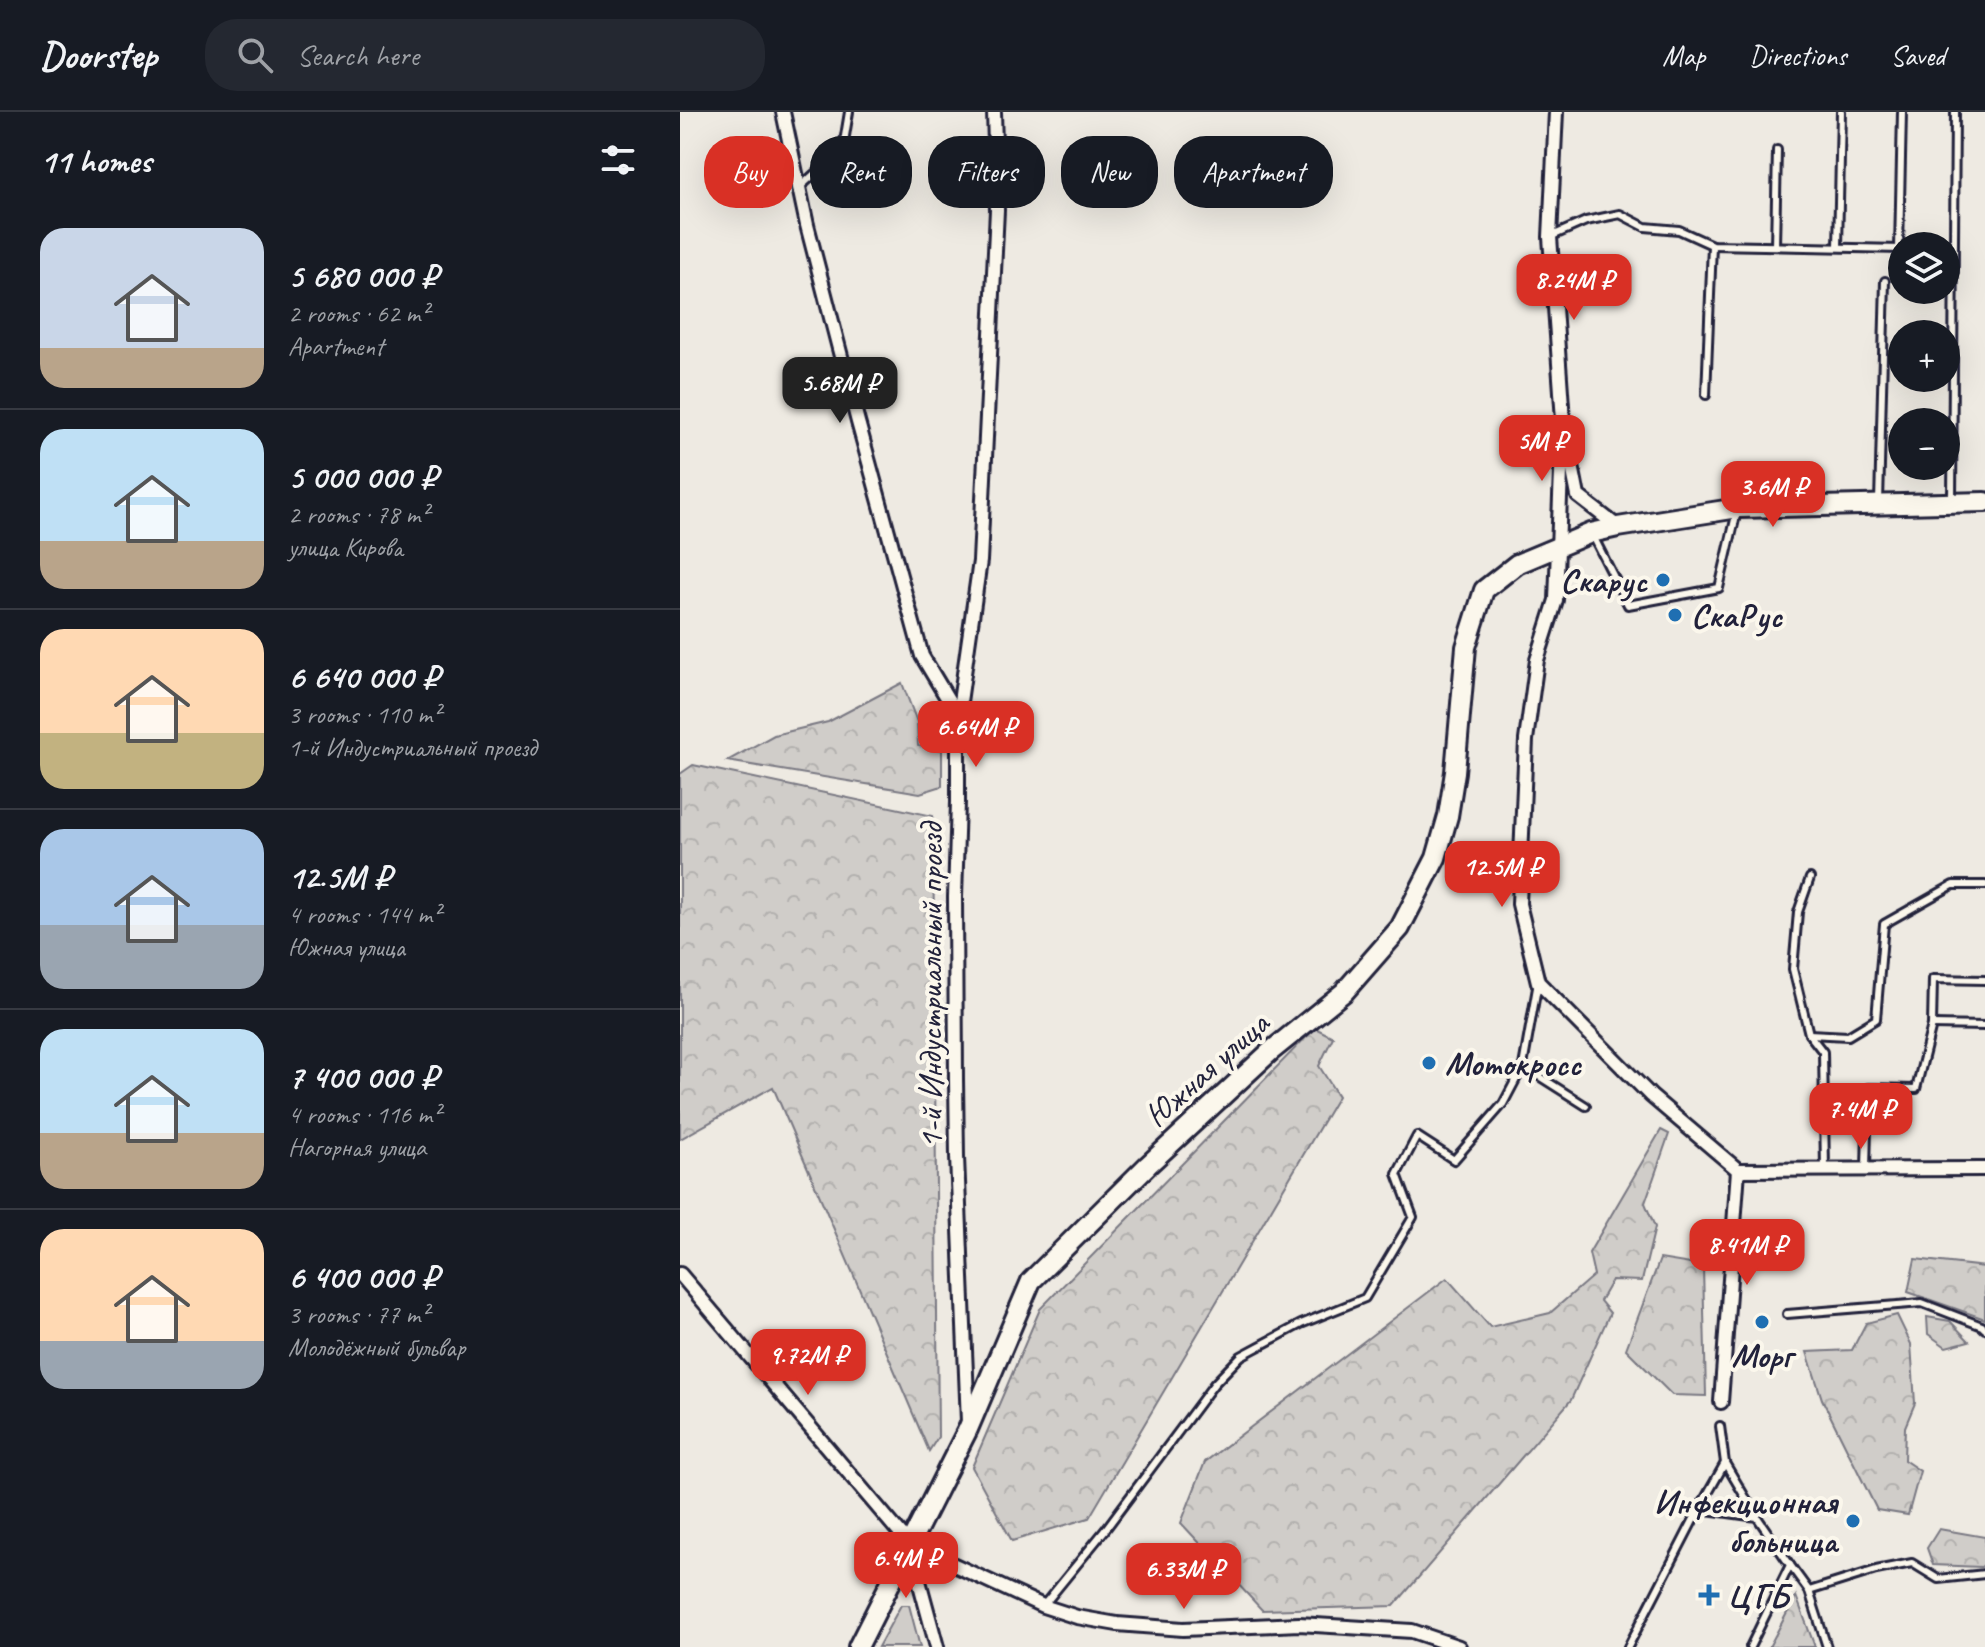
<!DOCTYPE html>
<meta charset="utf-8">
<style>
:root{--surface:#171b24;--page:#242831;--text:#f1f3f6;--muted:#9ea1a6;--line:#363941;--accent:#d93025}
body{margin:0;font-family:Caveat,sans-serif;background:var(--page);color:var(--text);height:100vh;display:flex;flex-direction:column;font-size:30px;white-space:nowrap}
*{box-sizing:border-box;margin:0}
p{font-size:26px;color:var(--muted)}
.icon{flex:none;width:44px;height:44px;fill:none;stroke:currentColor;stroke-width:2;stroke-linecap:round;stroke-linejoin:round}
.map{position:relative;flex:1;overflow:hidden}
.details{display:flex;flex-direction:column;background:var(--surface);width:680px}
.details>*{flex:none}
.hud{position:absolute;left:24px;top:24px;width:760px;height:72px;display:flex;gap:16px}
.fabs{position:absolute;left:1208px;top:120px;display:grid;gap:16px}
.fabs a{display:grid;place-items:center;width:72px;height:72px;border-radius:50%;background:var(--surface);box-shadow:0 8px 32px #0002;font-size:40px}
.price{position:absolute;translate:-50% -68px;padding:0 18px;border-radius:16px;background:var(--accent);color:#fff;font-size:26px;line-height:52px;filter:drop-shadow(0 2px 4px #0008)}
.price::after{content:'';position:absolute;left:50%;top:48px;width:24px;height:18px;margin-left:-12px;background:inherit;clip-path:polygon(0 0,100% 0,50% 100%)}
.price.current{background:#222;color:#fff}
ul{padding:0;list-style:none}
li{display:flex;align-items:center;gap:24px;height:200px;padding:0 40px}
li+li{border-top:2px solid var(--line)}
li span{display:grid;place-items:center;flex:none;width:224px;height:160px;border-radius:24px;color:#555}
li>.icon{margin-inline-start:auto}
span .icon{width:96px;height:96px;fill:#fffc;stroke-width:1}
li b{font-size:34px}
h2{display:flex;justify-content:space-between;align-items:center;height:96px;padding:0 40px;font-size:34px}
.chip{padding:0 28px;border-radius:32px;background:var(--surface);box-shadow:0 8px 32px #0002;font-size:28px;line-height:72px}
.chip.current{background:var(--accent);color:#fff}
header{display:flex;align-items:center;gap:48px;box-sizing:border-box;height:112px;padding:0 40px;background:var(--surface);border-bottom:2px solid var(--line)}
header strong{font-size:38px}
nav{display:flex;gap:44px;margin-inline-start:auto;font-size:28px}
.search{width:560px;height:72px;background:var(--page);display:flex;align-items:center;gap:20px;box-sizing:border-box;padding:0 28px;border-radius:32px;color:var(--muted);font-size:30px}
main{display:flex;flex:1;min-height:0}
.map>svg:first-child{display:block}
.green{fill:#d0cdc9;stroke:#797882;stroke-width:2}
.forest{fill:url(#forest-crowns);stroke:#797882;stroke-width:2}
.lines{fill:none;stroke-linecap:round;stroke-linejoin:round}
.lane-casing{stroke:#22223b;stroke-width:12}
.street-casing{stroke:#22223b;stroke-width:18}
.secondary-casing{stroke:#22223b;stroke-width:24}
.lane{stroke:#fbf7ec;stroke-width:6}
.street{stroke:#fbf7ec;stroke-width:12}
.secondary{stroke:#fbf7ec;stroke-width:18}
.poi-dot{fill:#1f6fb2;stroke:#fbf7ec;stroke-width:3}
.labels{text-anchor:middle;stroke-width:8;stroke-linejoin:round;paint-order:stroke}
.poi-label{font-size:34px;font-weight:bold;fill:#22223b;stroke:#fbf7ec;text-anchor:start}
.street-label{font-size:34px;fill:#22223b;stroke:#fbf7ec}
</style>
<header>
<strong>Doorstep</strong>
<div class="search"><svg class="icon" aria-label="search" viewBox="0 0 24 24"><circle cx="10" cy="10" r="6"/><path d="M15 15l6 6"/></svg>Search here</div>
<nav><a>Map</a><a>Directions</a><a>Saved</a></nav>
</header>
<main>
<section class="details">
<h2>11 homes<svg class="icon" aria-label="filters" viewBox="0 0 24 24"><path d="M4 7h16M4 17h16"/><circle cx="9" cy="7" r="2"/><circle cx="15" cy="17" r="2"/></svg></h2>
<ul>
<li><span style="background:linear-gradient(#c9d6e8 75%,#b9a48a 0)"><svg class="icon" aria-label="home" viewBox="0 0 24 24"><path d="M3 11l9-7 9 7M6 9v11h12V9"/></svg></span><div><b>5 680 000 ₽</b><p>2 rooms · 62 m²</p><p>Apartment</p></div></li>
<li><span style="background:linear-gradient(#bfe0f5 70%,#b9a48a 0)"><svg class="icon" aria-label="home" viewBox="0 0 24 24"><path d="M3 11l9-7 9 7M6 9v11h12V9"/></svg></span><div><b>5 000 000 ₽</b><p>2 rooms · 78 m²</p><p>улица Кирова</p></div></li>
<li><span style="background:linear-gradient(#ffd9b3 65%,#c2b280 0)"><svg class="icon" aria-label="home" viewBox="0 0 24 24"><path d="M3 11l9-7 9 7M6 9v11h12V9"/></svg></span><div><b>6 640 000 ₽</b><p>3 rooms · 110 m²</p><p>1-й Индустриальный проезд</p></div></li>
<li><span style="background:linear-gradient(#a9c7e8 60%,#9aa5b1 0)"><svg class="icon" aria-label="home" viewBox="0 0 24 24"><path d="M3 11l9-7 9 7M6 9v11h12V9"/></svg></span><div><b>12.5M ₽</b><p>4 rooms · 144 m²</p><p>Южная улица</p></div></li>
<li><span style="background:linear-gradient(#bfe0f5 65%,#b9a48a 0)"><svg class="icon" aria-label="home" viewBox="0 0 24 24"><path d="M3 11l9-7 9 7M6 9v11h12V9"/></svg></span><div><b>7 400 000 ₽</b><p>4 rooms · 116 m²</p><p>Нагорная улица</p></div></li>
<li><span style="background:linear-gradient(#ffd9b3 70%,#9aa5b1 0)"><svg class="icon" aria-label="home" viewBox="0 0 24 24"><path d="M3 11l9-7 9 7M6 9v11h12V9"/></svg></span><div><b>6 400 000 ₽</b><p>3 rooms · 77 m²</p><p>Молодёжный бульвар</p></div></li>
</ul>
</section>
<div class="map">
<svg width="1305" height="1535" viewBox="0 0 1305 1535">
<defs>
<pattern id="forest-crowns" width="20" height="18" patternUnits="userSpaceOnUse" patternTransform="scale(2)"><rect width="20" height="18" fill="#d0cdc9"/><path d="M2 6a3 3 0 1 1 6 0M12 15a3 3 0 1 1 6 0" fill="none" stroke="#b2b0ae"/></pattern>
</defs>
<rect width="100%" height="100%" fill="#eeeae2"/>
<filter id="ink" filterUnits="userSpaceOnUse"><feTurbulence type="fractalNoise" baseFrequency=".0125" numOctaves="2"/><feDisplacementMap in="SourceGraphic" scale="16" xChannelSelector="R" yChannelSelector="G"/><feConvolveMatrix kernelMatrix="1 2 1 2 8 2 1 2 1" color-interpolation-filters="sRGB"/></filter>
<g filter="url(#ink)">
<!-- green -->
<path class="green" d="M 221,1493 L 229,1493 L 240,1535 L 198,1535 Z"/>
<!-- forest -->
<g class="forest">
<path d="M 222,571 L 237,610 L 238,634 L 262,638 L 262,674 L 240,681 L 47,649 L 94,623 L 148,610 Z"/>
<path d="M 13,653 L 253,704 L 258,1325 L 249,1339 L 93,975 L 0,1027 L 0,662 Z"/>
<path d="M 635,916 L 653,925 L 639,954 L 658,984 L 409,1406 L 332,1429 L 292,1355 L 360,1197 Z"/>
<path d="M 981,1018 L 989,1022 L 965,1091 L 975,1115 L 962,1169 L 932,1168 L 920,1189 L 930,1201 L 891,1288 L 714,1494 L 582,1498 L 501,1411 L 525,1350 L 767,1166 L 810,1215 L 870,1201 L 914,1163 L 909,1141 Z"/>
<path d="M 980,1147 L 1023,1154 L 1026,1284 L 992,1283 L 946,1237 Z"/>
<path d="M 1235,1147 L 1305,1155 L 1305,1207 L 1228,1180 Z"/>
<path d="M 1217,1203 L 1231,1232 L 1235,1291 L 1225,1315 L 1224,1348 L 1240,1359 L 1228,1403 L 1197,1398 L 1142,1287 L 1127,1240 L 1172,1238 L 1186,1211 Z"/>
<path d="M 1247,1205 L 1270,1209 L 1289,1229 L 1266,1235 L 1248,1222 Z"/>
<path d="M 1259,1417 L 1305,1425 L 1305,1452 L 1301,1455 L 1253,1453 L 1247,1436 Z"/>
<path d="M 1116,1484 L 1135,1535 L 1089,1535 Z"/>
</g>
<g class="lines">
<defs>
<g id="lane">
<path d="M 119,76 L 163,36 L 169,0"/>
<path d="M 870,125 L 906,109 L 940,102 L 965,115 L 999,118 L 1032,133 L 1222,137"/>
<path d="M 1095,134 L 1097,38"/>
<path d="M 1158,135 L 1161,0"/>
<path d="M 1219,137 L 1222,0"/>
<path d="M 1026,283 L 1032,133"/>
<path d="M 1272,388 L 1275,0"/>
<path d="M 1199,390 L 1205,169"/>
<path d="M 913,424 L 948,493 L 1039,476 L 1057,399"/>
<path d="M 1130,766 L 1118,800 L 1113,857 L 1129,922 L 1143,940 L 1145,1057"/>
<path d="M 1252,913 L 1305,914"/>
<path d="M 1129,922 L 1168,924 L 1196,907 L 1204,812 L 1273,773 L 1305,773"/>
<path d="M 843,954 L 906,994"/>
<path d="M 1186,1057 L 1188,976 L 1236,977 L 1252,913 L 1253,867 L 1305,868"/>
<path d="M 1107,1202 L 1242,1191 L 1302,1214 L 1305,1217"/>
<path d="M 1040,1314 L 1045,1351"/>
<path d="M 1110,1453 L 1129,1479 L 1196,1458 L 1232,1451 L 1258,1467 L 1305,1462"/>
<path d="M 1129,1479 L 1147,1535"/>
<path d="M 363,1494 L 425,1418 L 534,1272 L 561,1244 L 621,1212 L 685,1186 L 733,1105 L 717,1062 L 737,1024 L 774,1048 L 823,992 L 843,954 L 858,870"/>
<path d="M 948,1535 L 1019,1397"/>
<path d="M 1070,1535 L 1110,1453 L 1077,1405 L 1045,1351 L 1019,1397 L 1077,1405"/>
</g>
<g id="street">
<path d="M 103,0 L 127,113 L 178,310 L 242,544 L 278,604"/>
<path d="M 876,0 L 870,125 L 883,308 L 898,384 L 938,415"/>
<path d="M 883,308 L 876,488 L 857,548 L 846,628 L 839,792 L 858,870 L 971,984 L 1058,1058"/>
<path d="M 1058,1058 L 1305,1057"/>
<path d="M 0,1162 L 229,1432 L 257,1535"/>
<path d="M 1041,1290 L 1058,1058"/>
<path d="M 288,1310 L 277,1045 L 276,967 L 275,785 L 278,690 L 278,604 L 300,449 L 317,98 L 314,0"/>
<path d="M 229,1432 L 363,1494 L 397,1505 L 437,1512 L 503,1517 L 619,1512 L 732,1519 L 779,1535"/>
</g>
<path id="secondary" d="M 178,1535 L 288,1317 L 351,1169 L 468,1053 L 591,939 L 664,880 L 720,816 L 756,746 L 768,704 L 775,660 L 786,535 L 804,478 L 837,452 L 911,421 L 938,415 L 1058,396 L 1305,390"/>
</defs>
<!-- lane casing -->
<use href="#lane" class="lane-casing"/>
<!-- street casing -->
<use href="#street" class="street-casing"/>
<!-- secondary casing -->
<use href="#secondary" class="secondary-casing"/>
<!-- lane -->
<use href="#lane" class="lane"/>
<!-- street -->
<use href="#street" class="street"/>
<!-- secondary -->
<use href="#secondary" class="secondary"/>
</g>
</g>
<!-- markers -->
<g class="poi-dot">
<circle cx="983" cy="468" r="8"/>
<circle cx="995" cy="503" r="8"/>
<circle cx="749" cy="951" r="8"/>
<circle cx="1082" cy="1210" r="8"/>
<circle cx="1173" cy="1409" r="8"/>
<path d="M1025 1471h8v8h8v8h-8v8h-8v-8h-8v-8h8z"/>
</g>
<g class="labels">
<!-- poi labels -->
<g class="poi-label">
<text x="967" y="480" text-anchor="end">Скарус</text>
<text x="1011" y="515">СкаРус</text>
<text x="765" y="963">Мотокросс</text>
<text x="1082" y="1255" text-anchor="middle">Морг</text>
<text x="1157" y="1401" text-anchor="end">Инфекционная<tspan x="1157" dy="39">больница</tspan></text>
<text x="1047" y="1495">ЦГБ</text>
</g>
<!-- street labels -->
<g class="street-label">
<text transform="translate(250 874) rotate(-90)" y="12">1-й Индустриальный проезд</text>
<text transform="translate(526 957) rotate(-42)" y="12">Южная улица</text>
</g>
</g>
</svg>
<div class="fabs">
<a><svg class="icon" aria-label="layers" viewBox="0 0 24 24"><path d="M12 4l9 5-9 5-9-5zM3 14l9 5 9-5"/></svg></a>
<a>+</a>
<a>−</a>
</div>
<b class="price" style="left:894px;top:210px">8.24M ₽</b>
<b class="price current" style="left:160px;top:313px">5.68M ₽</b>
<b class="price" style="left:862px;top:371px">5M ₽</b>
<b class="price" style="left:1093px;top:417px">3.6M ₽</b>
<b class="price" style="left:296px;top:657px">6.64M ₽</b>
<b class="price" style="left:822px;top:797px">12.5M ₽</b>
<b class="price" style="left:1181px;top:1039px">7.4M ₽</b>
<b class="price" style="left:1067px;top:1175px">8.41M ₽</b>
<b class="price" style="left:128px;top:1285px">9.72M ₽</b>
<b class="price" style="left:226px;top:1488px">6.4M ₽</b>
<b class="price" style="left:504px;top:1499px">6.33M ₽</b>
<div class="hud">
<a class="chip current">Buy</a>
<a class="chip">Rent</a>
<a class="chip">Filters</a>
<a class="chip">New</a>
<a class="chip">Apartment</a>
</div>
</div>
</main>
